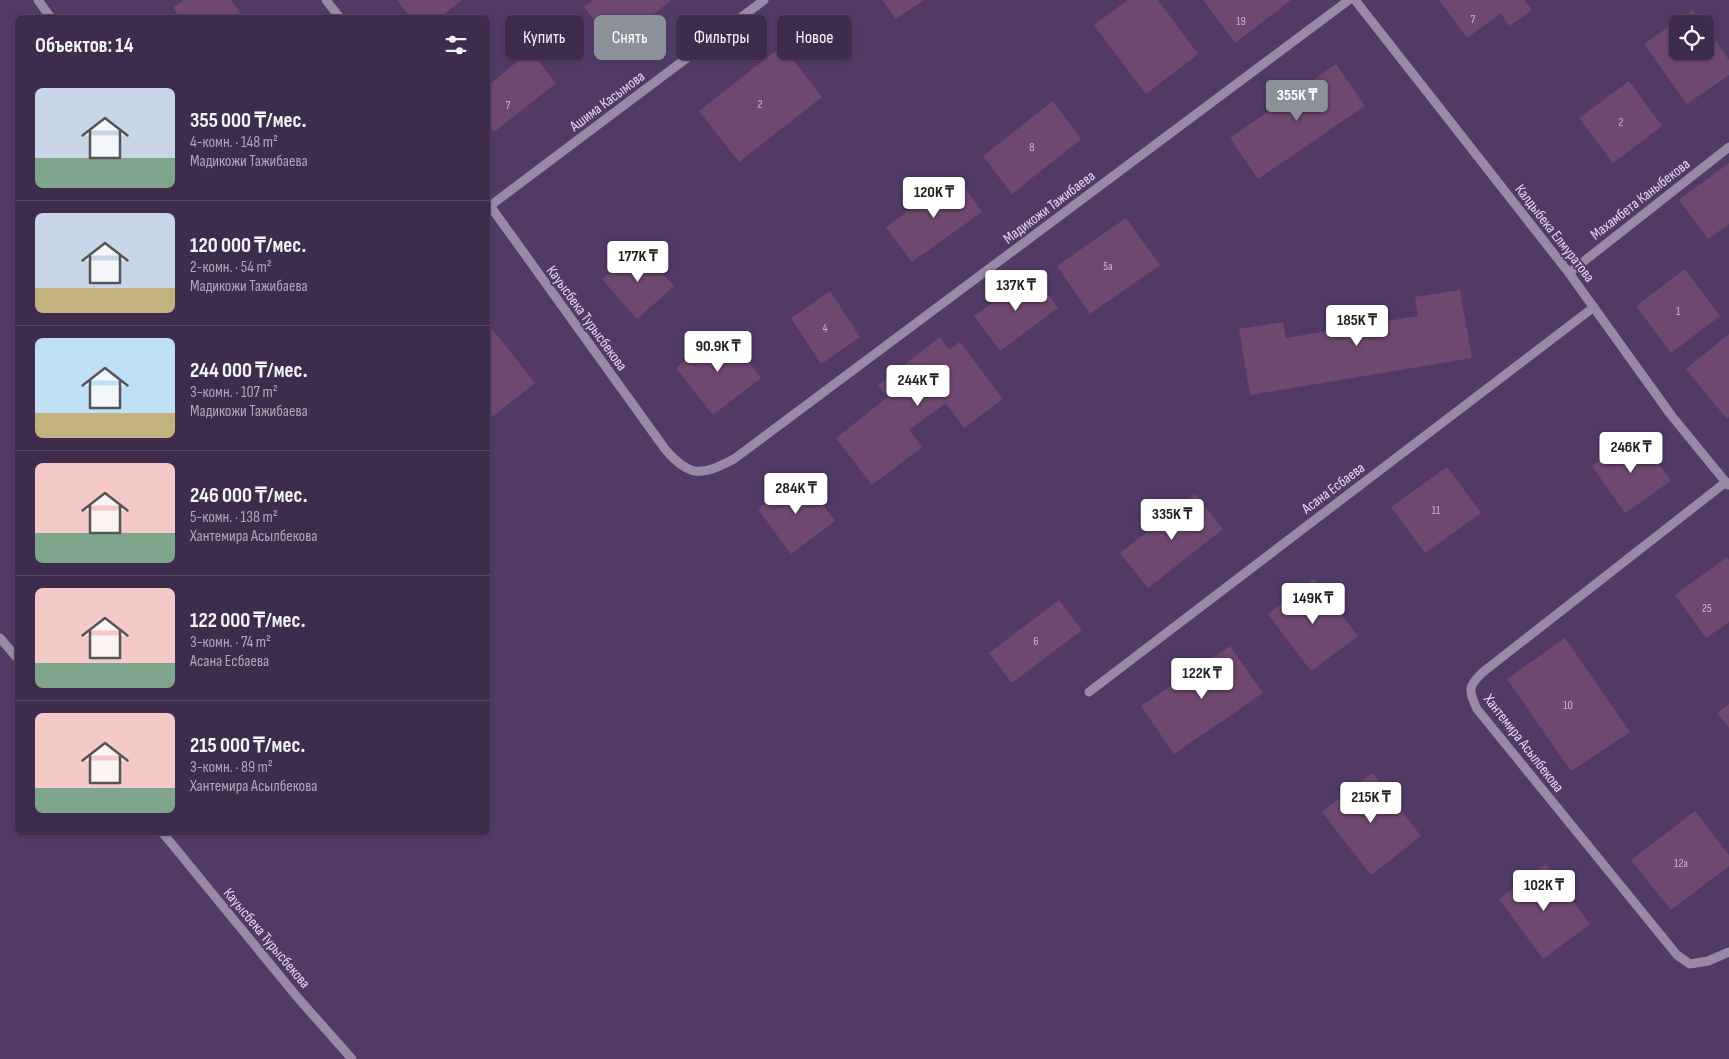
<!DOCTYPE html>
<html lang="ru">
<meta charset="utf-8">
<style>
:root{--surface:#3e2c4d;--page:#453454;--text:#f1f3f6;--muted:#ada7b6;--line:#574865;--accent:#8c9099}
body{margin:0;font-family:"Sofia Sans Condensed",sans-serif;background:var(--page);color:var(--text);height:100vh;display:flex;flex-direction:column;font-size:19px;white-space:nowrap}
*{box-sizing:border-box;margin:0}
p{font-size:16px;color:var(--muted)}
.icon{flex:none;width:28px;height:28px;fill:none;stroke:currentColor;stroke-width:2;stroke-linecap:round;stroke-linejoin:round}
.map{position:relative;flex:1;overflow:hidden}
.panel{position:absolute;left:15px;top:15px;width:475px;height:820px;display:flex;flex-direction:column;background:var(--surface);border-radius:8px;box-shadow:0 1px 4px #0004,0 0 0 1px var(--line)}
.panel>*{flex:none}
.banner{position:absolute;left:505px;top:15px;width:475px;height:45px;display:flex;gap:10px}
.controls{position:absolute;left:1669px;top:15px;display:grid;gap:10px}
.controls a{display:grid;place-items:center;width:45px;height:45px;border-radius:8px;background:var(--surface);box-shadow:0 1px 4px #0004,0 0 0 1px var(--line);font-size:25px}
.price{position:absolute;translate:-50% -42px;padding:0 11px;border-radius:5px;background:#fff;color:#222;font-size:16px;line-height:32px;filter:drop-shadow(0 1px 2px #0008)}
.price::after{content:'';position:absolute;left:50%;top:30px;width:15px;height:11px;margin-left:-8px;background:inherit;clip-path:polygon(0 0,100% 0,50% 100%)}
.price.on{background:var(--accent);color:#fff}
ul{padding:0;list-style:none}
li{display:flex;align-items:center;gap:15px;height:125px;padding:0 20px}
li+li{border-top:1px solid var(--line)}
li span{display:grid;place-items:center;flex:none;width:140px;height:100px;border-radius:8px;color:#555}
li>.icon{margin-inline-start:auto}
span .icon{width:60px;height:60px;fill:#fffc;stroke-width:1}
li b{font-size:21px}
h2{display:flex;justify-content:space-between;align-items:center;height:60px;padding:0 20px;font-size:21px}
.tag{padding:0 18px;border-radius:8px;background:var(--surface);box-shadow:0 1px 4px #0004,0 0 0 1px var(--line);font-size:18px;line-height:45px}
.tag.on{background:var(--accent);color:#fff}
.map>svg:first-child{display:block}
.building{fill:#6f486f}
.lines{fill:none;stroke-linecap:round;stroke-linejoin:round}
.minor{stroke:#9889a7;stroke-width:9}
.labels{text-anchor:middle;stroke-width:4;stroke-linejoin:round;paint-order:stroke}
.number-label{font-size:12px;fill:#c7b3d1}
.street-label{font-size:15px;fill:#e4d7f2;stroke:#523a67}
</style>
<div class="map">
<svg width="1729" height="1059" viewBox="0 0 1729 1059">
<rect width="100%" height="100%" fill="#523a67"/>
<!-- building -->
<g class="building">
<path d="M 183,0 L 231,0 L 244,18 L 180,18 L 173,8 Z"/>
<path d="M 397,0 L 462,0 L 439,18 L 411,18 Z"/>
<path d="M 594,0 L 672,0 L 613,45 L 584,7 Z"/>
<path d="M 882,0 L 924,0 L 896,19 Z"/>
<path d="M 1128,0 L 1158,0 L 1198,54 L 1146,94 L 1094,25 Z"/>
<path d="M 1203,0 L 1291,0 L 1235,43 Z"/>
<path d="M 1439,0 L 1524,0 L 1532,10 L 1509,26 L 1501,13 L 1467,38 Z"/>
<path d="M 1693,10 L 1703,24 L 1678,24 L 1678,51 L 1705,51 L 1705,26 L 1729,60 L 1729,75 L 1687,104 L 1644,44 Z"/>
<path d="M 782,46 L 822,97 L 739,162 L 699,111 Z"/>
<path d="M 530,51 L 556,83 L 494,132 L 488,124 L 488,86 Z"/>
<path d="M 1336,64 L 1365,106 L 1258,179 L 1230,138 Z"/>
<path d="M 1629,81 L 1662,126 L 1613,163 L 1579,118 Z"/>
<path d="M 1053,101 L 1081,139 L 1012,194 L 983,156 Z"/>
<path d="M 1729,163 L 1729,224 L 1708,239 L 1679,200 Z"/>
<path d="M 957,176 L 982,212 L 912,262 L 886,227 Z"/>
<path d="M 1126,218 L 1160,265 L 1090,314 L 1057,266 Z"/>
<path d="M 639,247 L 674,286 L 637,319 L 602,279 Z"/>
<path d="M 1685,269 L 1720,316 L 1671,353 L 1636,306 Z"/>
<path d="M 1032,273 L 1058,308 L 1000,351 L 974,316 Z"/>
<path d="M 1460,290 L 1472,358 L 1250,395 L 1239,329 L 1283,322 L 1286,338 L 1418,316 L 1415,297 Z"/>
<path d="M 830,291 L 860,337 L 821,364 L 791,318 Z"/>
<path d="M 492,329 L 535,383 L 488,420 L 488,333 Z"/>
<path d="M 724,331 L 761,378 L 713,415 L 676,368 Z"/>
<path d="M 1729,334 L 1729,417 L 1727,419 L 1686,369 Z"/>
<path d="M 940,337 L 949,350 L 960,342 L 1003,399 L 964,428 L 946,403 L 909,430 L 922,447 L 872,485 L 836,438 L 888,397 L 878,385 Z"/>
<path d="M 1637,434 L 1671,481 L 1625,513 L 1592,466 Z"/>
<path d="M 1447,467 L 1481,513 L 1425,553 L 1391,507 Z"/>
<path d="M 802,476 L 835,521 L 791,554 L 758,509 Z"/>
<path d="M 1195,494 L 1223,529 L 1148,588 L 1120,553 Z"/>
<path d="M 1727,557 L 1729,560 L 1729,622 L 1706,638 L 1675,595 Z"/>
<path d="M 1314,579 L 1358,636 L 1311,671 L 1268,614 Z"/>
<path d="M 1059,600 L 1082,630 L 1012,683 L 989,653 Z"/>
<path d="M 1565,638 L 1630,732 L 1571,771 L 1507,679 Z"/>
<path d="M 1230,646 L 1263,693 L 1174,754 L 1141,706 Z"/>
<path d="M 1729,704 L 1729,728 L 1717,713 Z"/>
<path d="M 1372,773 L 1421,836 L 1371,875 L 1322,812 Z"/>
<path d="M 1695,811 L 1729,855 L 1729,866 L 1671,910 L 1631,860 Z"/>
<path d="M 1546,864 L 1590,924 L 1543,959 L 1499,899 Z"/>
</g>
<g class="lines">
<!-- minor -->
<g class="minor">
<path d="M 38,0 L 51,18"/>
<path d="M 326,0 L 340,18"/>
<path d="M 1355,0 L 1569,273 L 1671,415 L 1728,485"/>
<path d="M 488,203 L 665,449 C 690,478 701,476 734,459 L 1349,0"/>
<path d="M 490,206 L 764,0"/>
<path d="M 1569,273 L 1729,147"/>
<path d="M 1726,482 L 1483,672 C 1468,686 1468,690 1477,709 L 1677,955 L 1690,964 L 1708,961 L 1729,952"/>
<path d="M 0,638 L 18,659"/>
<path d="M 1089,692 L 1594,307"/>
<path d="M 162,832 L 298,998 L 352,1059"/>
</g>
</g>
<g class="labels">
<!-- number labels -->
<g class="number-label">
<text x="1473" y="23">7</text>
<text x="1241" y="25">19</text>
<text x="760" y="108">2</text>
<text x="508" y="109">7</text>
<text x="1621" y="126">2</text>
<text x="1032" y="151">8</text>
<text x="1108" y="270">5а</text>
<text x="1678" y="315">1</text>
<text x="825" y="332">4</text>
<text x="1436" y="514">11</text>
<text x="1707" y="612">25</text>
<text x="1036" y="645">6</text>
<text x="1568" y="709">10</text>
<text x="1681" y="867">12а</text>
</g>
<!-- street labels -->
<g class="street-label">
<text transform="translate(607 101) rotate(-37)" y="5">Ашима Касымова</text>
<text transform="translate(1640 199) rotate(-38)" y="5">Махамбета Каныбекова</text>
<text transform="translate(1049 207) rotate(-37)" y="5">Мадикожи Тажибаева</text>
<text transform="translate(1555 233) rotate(52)" y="5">Калдыбека Елмуратова</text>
<text transform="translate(587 318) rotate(54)" y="5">Кауысбека Турысбекова</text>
<text transform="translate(1333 488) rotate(-37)" y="5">Асана Есбаева</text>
<text transform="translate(1524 743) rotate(52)" y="5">Хантемира Асылбекова</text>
<text transform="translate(267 938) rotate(50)" y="5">Кауысбека Турысбекова</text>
</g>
</g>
</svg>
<div class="controls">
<a><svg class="icon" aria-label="locate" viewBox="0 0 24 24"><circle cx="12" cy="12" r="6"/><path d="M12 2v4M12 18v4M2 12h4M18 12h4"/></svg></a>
</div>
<b class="price on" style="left:1297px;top:122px">355K ₸</b>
<b class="price" style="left:934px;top:219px">120K ₸</b>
<b class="price" style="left:638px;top:283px">177K ₸</b>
<b class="price" style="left:1016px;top:312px">137K ₸</b>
<b class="price" style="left:1357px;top:347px">185K ₸</b>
<b class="price" style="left:718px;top:373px">90.9K ₸</b>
<b class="price" style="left:918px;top:407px">244K ₸</b>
<b class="price" style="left:1631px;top:474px">246K ₸</b>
<b class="price" style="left:796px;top:515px">284K ₸</b>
<b class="price" style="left:1172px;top:541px">335K ₸</b>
<b class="price" style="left:1313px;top:625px">149K ₸</b>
<b class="price" style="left:1202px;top:700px">122K ₸</b>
<b class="price" style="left:1371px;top:824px">215K ₸</b>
<b class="price" style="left:1544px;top:912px">102K ₸</b>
<div class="banner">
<a class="tag">Купить</a>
<a class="tag on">Снять</a>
<a class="tag">Фильтры</a>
<a class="tag">Новое</a>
</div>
<section class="panel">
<h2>Объектов: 14<svg class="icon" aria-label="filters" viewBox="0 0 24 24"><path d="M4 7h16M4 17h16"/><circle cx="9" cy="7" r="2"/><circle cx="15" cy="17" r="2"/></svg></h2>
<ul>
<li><span style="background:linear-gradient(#c9d6e8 70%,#7fa58c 0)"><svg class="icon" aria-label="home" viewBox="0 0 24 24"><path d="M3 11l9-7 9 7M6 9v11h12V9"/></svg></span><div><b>355 000 ₸/мес.</b><p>4-комн. · 148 m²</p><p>Мадикожи Тажибаева</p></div></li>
<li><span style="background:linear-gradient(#c9d6e8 75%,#c2b280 0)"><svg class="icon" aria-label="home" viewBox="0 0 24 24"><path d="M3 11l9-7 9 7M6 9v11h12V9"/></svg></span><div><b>120 000 ₸/мес.</b><p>2-комн. · 54 m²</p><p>Мадикожи Тажибаева</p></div></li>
<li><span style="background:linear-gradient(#bfe0f5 75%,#c2b280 0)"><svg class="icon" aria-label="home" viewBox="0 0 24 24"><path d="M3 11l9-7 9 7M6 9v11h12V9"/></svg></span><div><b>244 000 ₸/мес.</b><p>3-комн. · 107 m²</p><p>Мадикожи Тажибаева</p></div></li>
<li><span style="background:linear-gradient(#f6c9c9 70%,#7fa58c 0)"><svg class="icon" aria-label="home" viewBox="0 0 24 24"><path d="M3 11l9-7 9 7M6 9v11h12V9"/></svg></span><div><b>246 000 ₸/мес.</b><p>5-комн. · 138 m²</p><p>Хантемира Асылбекова</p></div></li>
<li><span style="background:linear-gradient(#f6c9c9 75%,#7fa58c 0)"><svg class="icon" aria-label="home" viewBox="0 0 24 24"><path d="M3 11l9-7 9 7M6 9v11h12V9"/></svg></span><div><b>122 000 ₸/мес.</b><p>3-комн. · 74 m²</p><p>Асана Есбаева</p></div></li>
<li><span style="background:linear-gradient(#f6c9c9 75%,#7fa58c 0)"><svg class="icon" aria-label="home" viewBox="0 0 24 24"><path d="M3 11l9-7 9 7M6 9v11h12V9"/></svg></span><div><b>215 000 ₸/мес.</b><p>3-комн. · 89 m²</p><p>Хантемира Асылбекова</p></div></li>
</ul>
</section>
</div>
